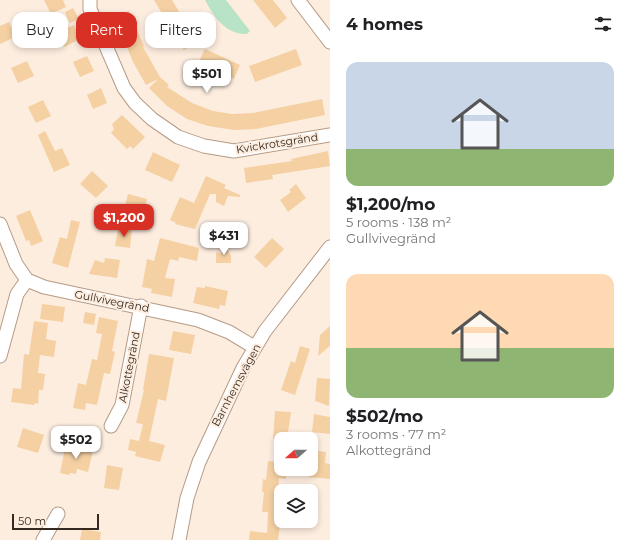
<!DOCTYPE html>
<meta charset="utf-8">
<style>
:root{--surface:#fff;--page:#f2f2f2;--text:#202124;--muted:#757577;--accent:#d93025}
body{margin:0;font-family:Montserrat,sans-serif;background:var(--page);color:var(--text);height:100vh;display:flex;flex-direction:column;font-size:15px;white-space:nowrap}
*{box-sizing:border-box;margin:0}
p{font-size:13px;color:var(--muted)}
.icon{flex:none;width:22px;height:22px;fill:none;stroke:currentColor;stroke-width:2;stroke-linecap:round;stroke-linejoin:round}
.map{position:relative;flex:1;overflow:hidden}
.drawer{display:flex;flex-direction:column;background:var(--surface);width:300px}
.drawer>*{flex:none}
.banner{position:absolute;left:12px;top:12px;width:258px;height:36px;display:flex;gap:8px}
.needle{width:26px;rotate:249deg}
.fabs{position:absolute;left:274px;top:432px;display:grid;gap:8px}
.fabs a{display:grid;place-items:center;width:44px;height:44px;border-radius:8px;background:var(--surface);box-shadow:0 2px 6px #0003;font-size:20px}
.scale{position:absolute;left:12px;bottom:10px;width:87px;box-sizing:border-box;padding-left:4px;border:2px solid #342a21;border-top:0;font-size:11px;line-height:14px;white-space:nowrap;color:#342a21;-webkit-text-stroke:3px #fdeddf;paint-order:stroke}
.price{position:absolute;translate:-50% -34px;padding:0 9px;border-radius:8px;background:#fff;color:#222;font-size:13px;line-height:26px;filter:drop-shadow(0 1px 2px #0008)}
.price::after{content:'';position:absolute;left:50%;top:24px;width:12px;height:9px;margin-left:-6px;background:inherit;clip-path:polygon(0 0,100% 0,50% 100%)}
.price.active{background:var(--accent);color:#fff}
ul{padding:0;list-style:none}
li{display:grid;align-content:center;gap:8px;height:212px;padding:0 16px}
li span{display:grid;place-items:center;height:124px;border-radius:12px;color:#555}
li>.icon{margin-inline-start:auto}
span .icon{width:72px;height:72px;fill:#fffc;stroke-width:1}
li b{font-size:17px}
h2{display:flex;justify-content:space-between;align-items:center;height:48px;padding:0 16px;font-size:17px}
.tag{padding:0 14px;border-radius:12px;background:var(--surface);box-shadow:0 2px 6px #0003;font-size:14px;line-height:36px}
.tag.active{background:var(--accent);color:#fff}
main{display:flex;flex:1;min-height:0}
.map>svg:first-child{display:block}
.green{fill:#b8e3c7}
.building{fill:#f5d0a3}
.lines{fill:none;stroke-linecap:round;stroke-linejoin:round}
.minor-casing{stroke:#b59b86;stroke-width:15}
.minor{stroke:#fff;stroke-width:13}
.labels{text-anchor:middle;stroke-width:4;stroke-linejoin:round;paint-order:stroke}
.street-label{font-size:11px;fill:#342a21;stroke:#fdeddf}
</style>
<main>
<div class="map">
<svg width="330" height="540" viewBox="0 0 330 540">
<rect width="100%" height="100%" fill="#fdeddf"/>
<!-- green -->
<path class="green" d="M 205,0 L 226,0 L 250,31 L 247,34 C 226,35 214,17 205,0 Z"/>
<!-- building -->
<g class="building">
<path d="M 44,0 L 63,0 L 66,7 L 51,14 Z"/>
<path d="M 154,0 L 172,0 L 197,41 L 184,50 Z"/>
<path d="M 253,0 L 273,0 L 287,18 L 275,28 Z"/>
<path d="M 73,8 L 79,19 L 70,23 L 65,12 Z"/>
<path d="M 129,11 L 144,46 L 143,47 L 160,77 L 169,85 L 167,87 L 192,103 L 213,111 L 232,114 L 253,113 L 322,99 L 325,115 L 256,129 L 234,130 L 208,126 L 187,119 L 167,106 L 149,88 L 158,79 L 146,85 L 133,62 L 115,17 Z"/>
<path d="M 9,22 L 15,37 L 0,44 L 0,26 Z"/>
<path d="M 74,25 L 80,39 L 64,47 L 57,32 Z"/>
<path d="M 205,49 L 240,65 L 234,79 L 198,63 Z"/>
<path d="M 296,49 L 302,65 L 255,82 L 249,66 Z"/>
<path d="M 87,56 L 94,71 L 80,77 L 73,62 Z"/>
<path d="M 27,61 L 34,76 L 18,83 L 11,68 Z"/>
<path d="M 101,88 L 107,103 L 93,109 L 87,95 Z"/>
<path d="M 43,100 L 51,116 L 36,123 L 28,107 Z"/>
<path d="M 122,115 L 145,137 L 133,149 L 130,146 L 127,149 L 111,133 L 114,129 L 112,124 Z"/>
<path d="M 45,131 L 55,151 L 62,148 L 70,165 L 54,172 L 38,135 Z"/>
<path d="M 328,151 L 330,166 L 272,175 L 273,179 L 246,183 L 244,168 L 292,161 L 291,159 Z"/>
<path d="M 153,152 L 180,165 L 172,182 L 145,170 Z"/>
<path d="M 92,171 L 108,186 L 96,198 L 80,184 Z"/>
<path d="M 206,176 L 226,185 L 224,188 L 240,195 L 240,197 L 228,196 L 224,206 L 216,202 L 216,194 L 210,194 L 195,229 L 175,224 L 176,223 L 170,220 L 180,197 L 194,203 Z"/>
<path d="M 296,184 L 306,198 L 288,212 L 280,200 L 291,192 L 289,190 Z"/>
<path d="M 128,194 L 147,199 L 142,215 L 124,210 Z"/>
<path d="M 30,210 L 43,241 L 31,246 L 29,240 L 26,241 L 16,216 Z"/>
<path d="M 71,220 L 80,222 L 68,268 L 52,263 L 60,237 L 67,239 Z"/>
<path d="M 118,228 L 132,229 L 130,248 L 115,246 Z"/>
<path d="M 160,238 L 199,248 L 197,261 L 179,257 L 178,261 L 170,259 L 165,278 L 175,279 L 172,297 L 151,293 L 152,289 L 142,287 L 147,259 L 154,261 Z"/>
<path d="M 272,238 L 284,249 L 266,268 L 254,257 Z"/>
<path d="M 224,244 L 231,256 L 231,263 L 216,263 L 216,252 L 221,254 Z"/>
<path d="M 105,258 L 120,260 L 117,278 L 89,274 L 95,260 L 104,263 Z"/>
<path d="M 205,286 L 228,291 L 225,306 L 220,305 L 219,309 L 193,303 L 197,287 L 205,288 Z"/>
<path d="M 42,304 L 65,307 L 63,322 L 40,319 Z"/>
<path d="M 85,312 L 96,314 L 94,325 L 83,323 Z"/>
<path d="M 99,317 L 118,321 L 112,351 L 115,352 L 110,374 L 104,373 L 97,405 L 86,403 L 85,410 L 73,408 L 78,383 L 86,385 L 92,359 L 97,360 L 102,334 L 96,333 Z"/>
<path d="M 34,321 L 48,323 L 46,339 L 56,341 L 54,357 L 40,355 L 38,373 L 45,374 L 43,390 L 39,390 L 38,404 L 35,403 L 34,405 L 11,402 L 13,388 L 21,389 L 24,354 L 29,355 Z"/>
<path d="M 330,326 L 330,346 L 318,356 L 320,335 Z"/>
<path d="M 173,331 L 195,335 L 191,354 L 169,350 Z"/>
<path d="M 300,346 L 310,349 L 295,395 L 281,390 L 291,361 L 295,363 Z"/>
<path d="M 149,354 L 174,358 L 166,401 L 158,399 L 149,441 L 165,445 L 160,462 L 135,456 L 136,452 L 128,450 L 130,439 L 139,441 L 143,424 L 136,423 L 144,390 L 143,390 Z"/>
<path d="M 317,378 L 330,379 L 329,406 L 315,401 Z"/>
<path d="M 275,411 L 291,412 L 287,439 L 273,439 Z"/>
<path d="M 314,414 L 330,417 L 330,434 L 312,432 Z"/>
<path d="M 23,428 L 44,435 L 38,453 L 17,447 Z"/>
<path d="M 66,444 L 93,450 L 88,472 L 77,469 L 76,474 L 70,473 L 69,475 L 60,473 Z"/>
<path d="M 311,450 L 326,452 L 325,463 L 330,464 L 330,479 L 308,477 L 309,469 L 311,469 Z"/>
<path d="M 268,461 L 281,462 L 281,469 L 286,469 L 286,479 L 279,478 L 278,496 L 281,496 L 281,518 L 278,540 L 249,540 L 250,531 L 267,533 L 268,512 L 262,512 L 264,492 L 262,492 L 263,479 L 266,480 Z"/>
<path d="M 107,465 L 123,468 L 119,490 L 104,488 Z"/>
<path d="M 82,529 L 101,532 L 100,540 L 80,540 Z"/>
</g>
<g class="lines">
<defs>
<g id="minor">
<path d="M 90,0 L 90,9 L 124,88 L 135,103 L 152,119 L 178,137 L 204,146 L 234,151 L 330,135"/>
<path d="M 298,0 L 330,42"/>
<path d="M 0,224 L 16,264 L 27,280 L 44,287 L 198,320 L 229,332 L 254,347"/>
<path d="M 0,356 L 17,294 L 27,280"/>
<path d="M 111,426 L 122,405 L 141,306"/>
<path d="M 43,540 L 58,514"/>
<path d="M 179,540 L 187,498 L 199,462 L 243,368 L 265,331 L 330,247"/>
</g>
</defs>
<!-- minor casing -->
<use href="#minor" class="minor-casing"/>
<!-- minor -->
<use href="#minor" class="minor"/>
</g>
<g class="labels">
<!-- street labels -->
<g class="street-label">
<text transform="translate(277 143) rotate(-9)" y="4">Kvickrotsgränd</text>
<text transform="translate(112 301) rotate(11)" y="4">Gullvivegränd</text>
<text transform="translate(129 367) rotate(-79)" y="4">Alkottegränd</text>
<text transform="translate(236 385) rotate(-62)" y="4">Barnhemsvägen</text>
</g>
</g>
</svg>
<div class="fabs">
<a><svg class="needle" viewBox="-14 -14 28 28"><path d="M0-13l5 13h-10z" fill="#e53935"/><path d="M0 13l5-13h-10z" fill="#757577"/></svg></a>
<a><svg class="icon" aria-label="layers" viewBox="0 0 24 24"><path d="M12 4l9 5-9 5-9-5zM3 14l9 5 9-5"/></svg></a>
</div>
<div class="scale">50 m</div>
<b class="price" style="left:207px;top:94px">$501</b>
<b class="price active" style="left:124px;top:238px">$1,200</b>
<b class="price" style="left:224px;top:256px">$431</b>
<b class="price" style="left:76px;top:460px">$502</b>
<div class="banner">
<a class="tag">Buy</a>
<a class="tag active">Rent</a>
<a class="tag">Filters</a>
</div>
</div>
<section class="drawer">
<h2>4 homes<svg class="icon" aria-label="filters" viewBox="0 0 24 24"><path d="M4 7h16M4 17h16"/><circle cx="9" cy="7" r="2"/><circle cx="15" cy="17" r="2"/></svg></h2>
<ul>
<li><span style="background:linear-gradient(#c9d6e8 70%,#8fb573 0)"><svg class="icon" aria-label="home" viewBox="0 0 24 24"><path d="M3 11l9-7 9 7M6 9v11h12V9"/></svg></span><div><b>$1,200/mo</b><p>5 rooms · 138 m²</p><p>Gullvivegränd</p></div></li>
<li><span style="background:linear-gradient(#ffd9b3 60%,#8fb573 0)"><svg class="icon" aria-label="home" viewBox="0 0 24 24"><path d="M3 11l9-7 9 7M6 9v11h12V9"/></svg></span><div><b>$502/mo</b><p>3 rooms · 77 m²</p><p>Alkottegränd</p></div></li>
</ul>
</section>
</main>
